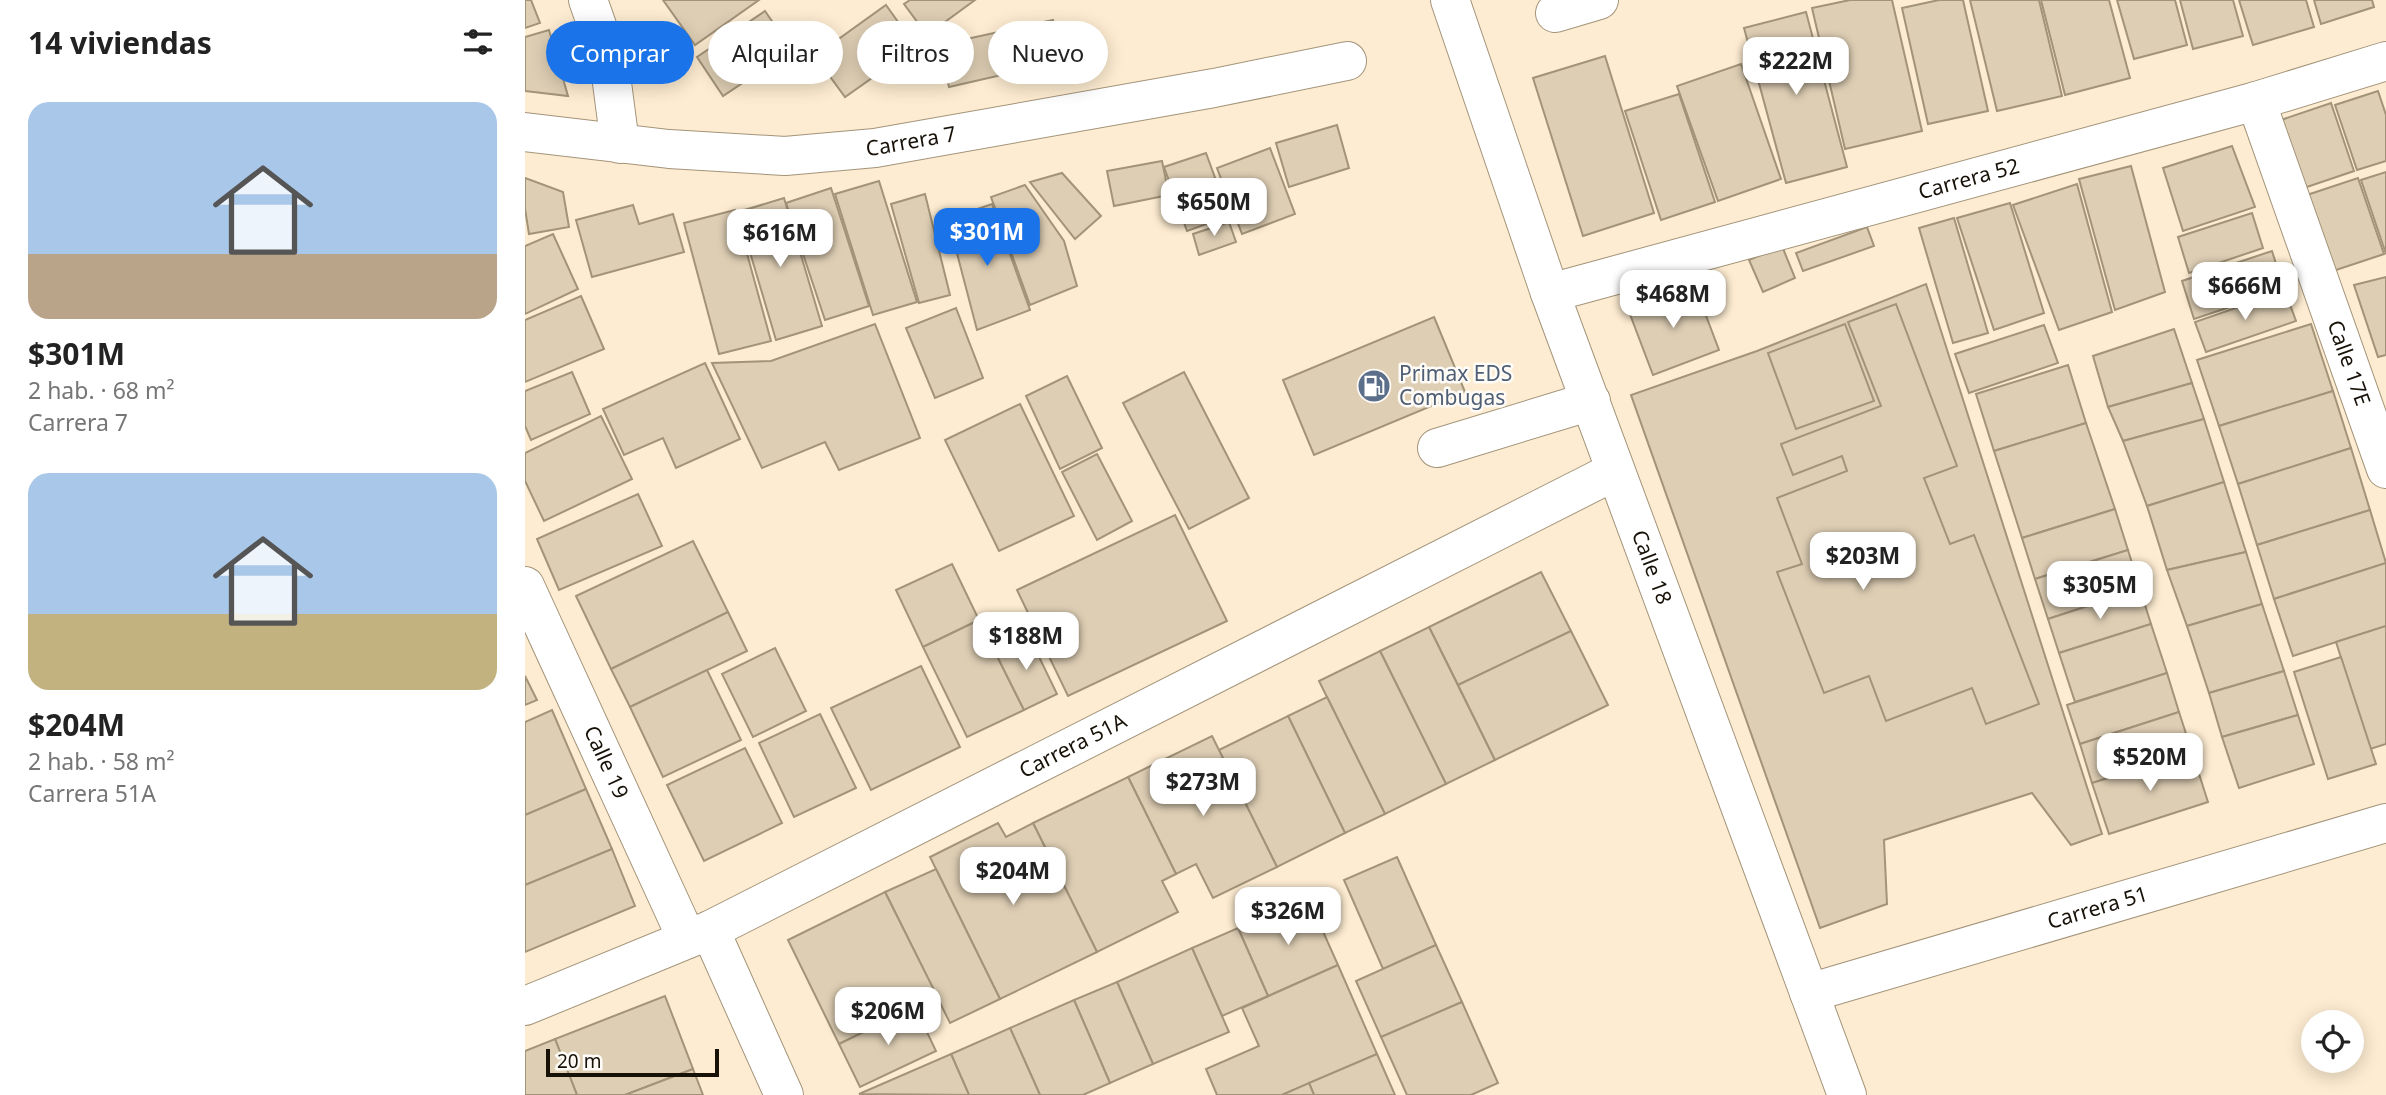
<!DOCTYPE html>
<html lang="es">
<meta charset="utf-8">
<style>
:root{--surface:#fff;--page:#f6f6f6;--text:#222;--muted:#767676;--accent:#1a73e8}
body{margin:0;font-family:"Noto Sans",sans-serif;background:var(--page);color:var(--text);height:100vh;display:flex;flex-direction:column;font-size:26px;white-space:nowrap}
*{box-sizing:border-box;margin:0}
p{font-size:23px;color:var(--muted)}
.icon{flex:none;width:38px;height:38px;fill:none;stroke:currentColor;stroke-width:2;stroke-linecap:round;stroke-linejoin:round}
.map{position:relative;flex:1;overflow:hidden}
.sheet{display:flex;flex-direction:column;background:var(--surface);width:525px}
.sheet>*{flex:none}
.guide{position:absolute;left:21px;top:21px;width:665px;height:63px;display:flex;gap:14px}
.buttons{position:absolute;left:1776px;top:1010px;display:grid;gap:14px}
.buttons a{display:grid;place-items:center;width:63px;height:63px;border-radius:50%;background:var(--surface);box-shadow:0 4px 18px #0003;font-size:35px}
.scale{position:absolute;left:21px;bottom:18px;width:173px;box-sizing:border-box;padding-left:7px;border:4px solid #171108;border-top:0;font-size:19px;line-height:24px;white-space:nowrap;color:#171108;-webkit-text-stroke:5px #fffbf6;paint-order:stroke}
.price{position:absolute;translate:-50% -60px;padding:0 16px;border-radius:14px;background:#fff;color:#222;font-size:23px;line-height:46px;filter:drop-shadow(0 2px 4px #0008)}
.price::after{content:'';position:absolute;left:50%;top:42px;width:21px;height:16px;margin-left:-10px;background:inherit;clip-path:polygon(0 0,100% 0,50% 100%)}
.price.active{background:var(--accent);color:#fff}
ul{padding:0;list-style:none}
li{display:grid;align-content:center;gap:14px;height:371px;padding:0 28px}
li span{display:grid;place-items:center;height:217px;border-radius:21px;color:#555}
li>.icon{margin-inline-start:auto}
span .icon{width:126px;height:126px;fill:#fffc;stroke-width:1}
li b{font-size:30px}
h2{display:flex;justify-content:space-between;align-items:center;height:84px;padding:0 28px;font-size:30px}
.pill{padding:0 24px;border-radius:32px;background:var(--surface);box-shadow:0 4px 18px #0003;font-size:24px;line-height:63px}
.pill.active{background:var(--accent);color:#fff}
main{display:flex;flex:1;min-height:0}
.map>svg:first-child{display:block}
.building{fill:#deceb4;stroke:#a29379;stroke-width:2}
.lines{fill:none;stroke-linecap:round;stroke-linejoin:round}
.minor-casing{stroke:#a3947a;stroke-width:40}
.major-casing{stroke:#a3947a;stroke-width:40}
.minor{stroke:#fff;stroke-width:38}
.major{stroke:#fff;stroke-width:38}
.labels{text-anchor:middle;stroke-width:5;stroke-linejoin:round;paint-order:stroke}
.street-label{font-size:21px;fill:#171108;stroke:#fffbf6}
.service-label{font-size:21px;fill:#4e5e75;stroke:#fffbf6;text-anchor:start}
</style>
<main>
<section class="sheet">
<h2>14 viviendas<svg class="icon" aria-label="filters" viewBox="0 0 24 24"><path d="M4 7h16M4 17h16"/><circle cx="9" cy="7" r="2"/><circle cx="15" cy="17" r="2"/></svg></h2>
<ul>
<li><span style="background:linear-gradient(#a9c7e8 70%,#b9a48a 0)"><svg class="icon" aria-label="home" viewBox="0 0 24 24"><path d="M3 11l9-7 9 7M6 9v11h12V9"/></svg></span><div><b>$301M</b><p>2 hab. · 68 m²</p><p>Carrera 7</p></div></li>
<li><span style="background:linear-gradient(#a9c7e8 65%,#c2b280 0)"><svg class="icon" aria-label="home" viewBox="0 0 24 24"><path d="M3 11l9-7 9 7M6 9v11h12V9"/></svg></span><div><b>$204M</b><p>2 hab. · 58 m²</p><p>Carrera 51A</p></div></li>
</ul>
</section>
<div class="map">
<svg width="1861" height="1095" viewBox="0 0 1861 1095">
<rect width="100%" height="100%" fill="#fdecd1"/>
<!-- building -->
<g class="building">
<path d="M 0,0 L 6,0 L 15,23 L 0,28 Z"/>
<path d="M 138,0 L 234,0 L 170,45 Z"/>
<path d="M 385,0 L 450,0 L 402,35 L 379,4 Z"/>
<path d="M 1325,0 L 1367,0 L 1397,131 L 1320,149 L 1287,8 Z"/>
<path d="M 1414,0 L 1438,0 L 1463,111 L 1403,124 L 1377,8 Z"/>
<path d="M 1445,0 L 1514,0 L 1537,96 L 1472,111 Z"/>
<path d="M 1516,0 L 1584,0 L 1605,78 L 1540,95 Z"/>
<path d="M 1592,0 L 1650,0 L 1662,45 L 1609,59 Z"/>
<path d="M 1655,0 L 1708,0 L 1718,36 L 1668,49 Z"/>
<path d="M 1714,0 L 1781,0 L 1789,27 L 1728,45 Z"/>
<path d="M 1789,0 L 1847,0 L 1849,7 L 1796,24 Z"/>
<path d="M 361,5 L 391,47 L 320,97 L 290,56 Z"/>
<path d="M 240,11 L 267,50 L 198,96 L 172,57 Z"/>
<path d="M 1281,12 L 1322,167 L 1261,183 L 1219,28 Z"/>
<path d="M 528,20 L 538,61 L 424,87 L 414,45 Z"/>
<path d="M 24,30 L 43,96 L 0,91 L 0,37 Z"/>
<path d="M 1080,56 L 1129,213 L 1058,236 L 1008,78 Z"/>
<path d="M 1216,64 L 1256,179 L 1193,201 L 1152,86 Z"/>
<path d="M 1853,91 L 1861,115 L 1861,161 L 1832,170 L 1810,105 Z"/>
<path d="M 1154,94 L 1190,202 L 1136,220 L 1100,111 Z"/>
<path d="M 1806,103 L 1829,171 L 1779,188 L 1756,120 Z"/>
<path d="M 812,125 L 824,168 L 764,187 L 751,143 Z"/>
<path d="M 1707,146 L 1730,207 L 1658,231 L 1638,168 Z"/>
<path d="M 745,148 L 770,214 L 717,234 L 692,168 Z"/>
<path d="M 681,153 L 704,216 L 662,231 L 639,167 Z"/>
<path d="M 637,161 L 644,195 L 589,206 L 582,171 Z"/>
<path d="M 1606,166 L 1640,292 L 1590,310 L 1554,179 Z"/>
<path d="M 1861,172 L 1861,254 L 1836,180 Z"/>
<path d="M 537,173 L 576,216 L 550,239 L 505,182 Z"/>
<path d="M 0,178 L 38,192 L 44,227 L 4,234 L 0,209 Z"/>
<path d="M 1833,178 L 1859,254 L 1808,271 L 1782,195 Z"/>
<path d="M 354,181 L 392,302 L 348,315 L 310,194 Z"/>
<path d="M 1552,184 L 1587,312 L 1534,330 L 1488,205 Z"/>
<path d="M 500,185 L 539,241 L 552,286 L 505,305 L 466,197 Z"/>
<path d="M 306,188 L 344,306 L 300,320 L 261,203 Z"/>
<path d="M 400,194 L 425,295 L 394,303 L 366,204 Z"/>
<path d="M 259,198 L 297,326 L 251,340 L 213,212 Z"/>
<path d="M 1485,203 L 1519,313 L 1469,330 L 1432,218 Z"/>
<path d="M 467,204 L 505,310 L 452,330 L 423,219 Z"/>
<path d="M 108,205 L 114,224 L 148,214 L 159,252 L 67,277 L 51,220 Z"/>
<path d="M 210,210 L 246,341 L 194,354 L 159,223 Z"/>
<path d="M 1727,213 L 1738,248 L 1664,273 L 1653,237 Z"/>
<path d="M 1429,218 L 1463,333 L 1428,343 L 1394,228 Z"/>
<path d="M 704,222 L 711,242 L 674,255 L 668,234 Z"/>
<path d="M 1342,227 L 1349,246 L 1278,271 L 1271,253 Z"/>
<path d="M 28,234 L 53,289 L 0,314 L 0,246 Z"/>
<path d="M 1257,246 L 1270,278 L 1238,292 L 1224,260 Z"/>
<path d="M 1747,251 L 1759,289 L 1669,319 L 1657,281 Z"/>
<path d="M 1861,277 L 1861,355 L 1853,357 L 1829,285 Z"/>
<path d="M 1169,284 L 1194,350 L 1128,375 L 1103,309 Z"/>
<path d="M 1401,284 L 1577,834 L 1546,845 L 1507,793 L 1359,840 L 1362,904 L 1295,928 L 1106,395 L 1232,351 Z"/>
<path d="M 1760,291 L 1771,321 L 1681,352 L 1670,322 Z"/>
<path d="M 56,296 L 79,349 L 0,382 L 0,320 Z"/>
<path d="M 1371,304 L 1432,466 L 1399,478 L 1425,544 L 1449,535 L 1514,704 L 1461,724 L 1447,688 L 1361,721 L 1344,676 L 1299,693 L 1252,572 L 1277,564 L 1252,498 L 1322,471 L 1317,456 L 1268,475 L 1256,444 L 1356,406 L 1323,322 Z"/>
<path d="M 431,308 L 458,378 L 410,398 L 381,328 Z"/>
<path d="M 909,317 L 940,392 L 789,455 L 758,380 Z"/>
<path d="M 350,324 L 395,438 L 314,470 L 300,442 L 237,468 L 187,363 L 246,361 Z"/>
<path d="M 1320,324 L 1349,401 L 1271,429 L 1243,353 Z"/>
<path d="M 1786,324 L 1808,391 L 1694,426 L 1672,360 Z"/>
<path d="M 1519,325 L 1533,363 L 1444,393 L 1430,354 Z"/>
<path d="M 1649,329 L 1667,383 L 1583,407 L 1568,356 Z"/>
<path d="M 180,363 L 215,439 L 151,468 L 138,438 L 99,455 L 78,409 Z"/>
<path d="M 1543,365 L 1561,423 L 1469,451 L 1451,394 Z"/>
<path d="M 47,372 L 65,414 L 6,440 L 0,426 L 0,391 Z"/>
<path d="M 659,372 L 724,498 L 664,529 L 598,403 Z"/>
<path d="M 542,376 L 577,448 L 535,469 L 501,396 Z"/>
<path d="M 1667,383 L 1679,419 L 1598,441 L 1583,407 Z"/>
<path d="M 1808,391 L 1826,448 L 1713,484 L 1694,426 Z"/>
<path d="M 495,404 L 549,516 L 474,551 L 420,440 Z"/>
<path d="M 76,416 L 107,479 L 19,521 L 0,481 L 0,453 Z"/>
<path d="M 1679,419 L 1699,482 L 1622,506 L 1598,441 Z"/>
<path d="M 1561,423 L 1590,509 L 1497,538 L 1469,451 Z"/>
<path d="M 1826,448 L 1845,510 L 1732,545 L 1713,484 Z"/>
<path d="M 572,454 L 607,521 L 572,540 L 537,472 Z"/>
<path d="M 1699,482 L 1721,552 L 1642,570 L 1622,506 Z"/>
<path d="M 113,494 L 137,546 L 34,590 L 12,539 Z"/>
<path d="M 1590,509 L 1603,550 L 1510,579 L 1497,538 Z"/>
<path d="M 1845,510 L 1861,563 L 1749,599 L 1732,545 Z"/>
<path d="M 650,515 L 702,621 L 543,696 L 492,590 Z"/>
<path d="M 168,541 L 203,612 L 86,669 L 51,596 Z"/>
<path d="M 1603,550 L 1615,589 L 1523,619 L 1510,579 Z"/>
<path d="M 1721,552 L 1737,604 L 1662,626 L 1642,570 Z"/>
<path d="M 1861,563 L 1861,626 L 1768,656 L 1749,599 Z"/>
<path d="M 427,564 L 454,620 L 398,647 L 371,590 Z"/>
<path d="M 1016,572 L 1046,631 L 933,685 L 904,627 Z"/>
<path d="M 1615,589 L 1626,624 L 1534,653 L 1523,619 Z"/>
<path d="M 1737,604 L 1759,671 L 1684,693 L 1662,626 Z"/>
<path d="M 203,612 L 222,651 L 105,707 L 86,669 Z"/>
<path d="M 454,620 L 499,710 L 442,737 L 398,647 Z"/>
<path d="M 1626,624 L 1642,673 L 1550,702 L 1534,653 Z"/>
<path d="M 1861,626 L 1861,744 L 1845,749 L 1811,642 Z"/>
<path d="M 904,627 L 970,760 L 921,784 L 855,651 Z"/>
<path d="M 1046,631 L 1083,705 L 970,760 L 933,685 Z"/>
<path d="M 503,634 L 532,694 L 499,710 L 469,650 Z"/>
<path d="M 250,648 L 281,711 L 228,737 L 197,674 Z"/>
<path d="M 855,651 L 921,784 L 860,814 L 794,681 Z"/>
<path d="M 1816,657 L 1851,764 L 1803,779 L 1769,672 Z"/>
<path d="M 396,666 L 435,747 L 346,790 L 306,708 Z"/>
<path d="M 182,670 L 216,740 L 138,777 L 105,707 Z"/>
<path d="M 1759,671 L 1773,715 L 1697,737 L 1684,693 Z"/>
<path d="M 1642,673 L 1654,712 L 1555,744 L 1542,705 Z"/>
<path d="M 0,676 L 12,700 L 0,705 Z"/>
<path d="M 802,697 L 860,814 L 820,833 L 763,716 Z"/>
<path d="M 27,710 L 61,789 L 0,815 L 0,722 Z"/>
<path d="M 1654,712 L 1667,752 L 1567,783 L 1555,744 Z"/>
<path d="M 295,714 L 331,788 L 269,817 L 234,743 Z"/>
<path d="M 1773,715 L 1789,764 L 1714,788 L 1697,737 Z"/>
<path d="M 763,716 L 820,833 L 752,867 L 694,750 Z"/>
<path d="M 687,736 L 752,867 L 688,898 L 671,864 L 651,874 L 603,777 Z"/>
<path d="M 220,748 L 257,823 L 179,861 L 142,785 Z"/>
<path d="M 1667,752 L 1683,802 L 1584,834 L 1567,783 Z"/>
<path d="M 603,777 L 651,874 L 637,881 L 653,912 L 572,952 L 508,823 Z"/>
<path d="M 61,789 L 87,849 L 0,885 L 0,815 Z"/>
<path d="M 473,823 L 481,837 L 508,823 L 572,952 L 475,999 L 405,857 Z"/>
<path d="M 87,849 L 110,906 L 0,952 L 0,885 Z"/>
<path d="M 872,857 L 911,945 L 858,969 L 819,880 Z"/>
<path d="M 411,869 L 475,999 L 425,1023 L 360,892 Z"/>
<path d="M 360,892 L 412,996 L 314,1044 L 263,940 Z"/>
<path d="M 783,898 L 813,965 L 743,996 L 713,928 Z"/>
<path d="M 713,928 L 743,996 L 697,1016 L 667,948 Z"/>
<path d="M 911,945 L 937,1002 L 856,1037 L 831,981 Z"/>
<path d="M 667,948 L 704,1032 L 628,1064 L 592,982 Z"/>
<path d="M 813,965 L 852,1054 L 757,1095 L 692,1095 L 681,1069 L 734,1046 L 717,1008 Z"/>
<path d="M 592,982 L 628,1064 L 585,1083 L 549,1000 Z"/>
<path d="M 140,996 L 168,1069 L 100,1095 L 52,1095 L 30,1039 Z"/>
<path d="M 549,1000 L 585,1083 L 558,1095 L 515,1095 L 485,1028 Z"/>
<path d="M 937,1002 L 973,1083 L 946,1095 L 882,1095 L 856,1037 Z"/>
<path d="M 390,1007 L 411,1051 L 335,1087 L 314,1044 Z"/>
<path d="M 485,1028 L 515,1095 L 444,1095 L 426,1054 Z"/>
<path d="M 30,1039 L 52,1095 L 0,1095 L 0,1051 Z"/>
<path d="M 426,1054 L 444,1095 L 334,1094 Z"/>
<path d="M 852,1054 L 870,1095 L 789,1095 L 784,1083 Z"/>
<path d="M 168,1069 L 178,1095 L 100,1095 Z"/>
<path d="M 784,1083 L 789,1095 L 757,1095 Z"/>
</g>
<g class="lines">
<defs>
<g id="minor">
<path d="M 63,0 L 84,60 L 95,144"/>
<path d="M 1030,13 L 1074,0"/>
<path id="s1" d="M 1731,101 L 1861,469"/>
<path id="s2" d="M 0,132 L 144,149 L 260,156 L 350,148 L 689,88 L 822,61"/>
<path id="s3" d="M 1025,293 L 1731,101 L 1861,61"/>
<path d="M 912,448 L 1066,401"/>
<path id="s4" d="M 0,586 L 162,939"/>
<path d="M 185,930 L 259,1095"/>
<path id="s5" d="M 1284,993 L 1861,823"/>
<path id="s6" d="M 0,1006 L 185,930 L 1090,471"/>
</g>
<g id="major">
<path id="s7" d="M 925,0 L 1025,293 L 1322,1095"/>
</g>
</defs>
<!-- minor casing -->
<use href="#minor" class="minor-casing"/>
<!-- major casing -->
<use href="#major" class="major-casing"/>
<!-- minor -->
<use href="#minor" class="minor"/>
<!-- major -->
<use href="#major" class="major"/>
</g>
<!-- icons -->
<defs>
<symbol id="fuel-disc" viewBox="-11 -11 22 22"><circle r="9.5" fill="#5c6f8a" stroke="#fffbf6"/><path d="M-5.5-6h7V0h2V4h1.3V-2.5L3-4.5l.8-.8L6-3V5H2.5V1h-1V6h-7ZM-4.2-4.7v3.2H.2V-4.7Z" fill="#fff"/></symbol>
</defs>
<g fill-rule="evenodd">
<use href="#fuel-disc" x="830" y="367" width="38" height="38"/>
</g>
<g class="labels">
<!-- street labels -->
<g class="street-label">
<text dy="7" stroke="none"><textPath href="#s2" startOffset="388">Carrera 7</textPath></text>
<text dy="7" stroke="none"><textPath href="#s3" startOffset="434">Carrera 52</textPath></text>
<text dy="7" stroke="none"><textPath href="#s1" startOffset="278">Calle 17E</textPath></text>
<text dy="7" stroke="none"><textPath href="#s7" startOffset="602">Calle 18</textPath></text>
<text dy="7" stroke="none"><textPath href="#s6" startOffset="607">Carrera 51A</textPath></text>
<text dy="7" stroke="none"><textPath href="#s4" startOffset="194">Calle 19</textPath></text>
<text dy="7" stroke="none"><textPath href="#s5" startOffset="301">Carrera 51</textPath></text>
</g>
<!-- service labels -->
<g class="service-label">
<text x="874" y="381">Primax EDS<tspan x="874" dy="24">Combugas</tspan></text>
</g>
</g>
</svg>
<div class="buttons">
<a><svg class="icon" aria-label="locate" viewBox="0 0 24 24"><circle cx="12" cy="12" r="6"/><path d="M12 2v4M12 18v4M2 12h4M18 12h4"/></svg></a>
</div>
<div class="scale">20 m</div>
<b class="price" style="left:1271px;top:97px">$222M</b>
<b class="price" style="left:689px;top:238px">$650M</b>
<b class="price active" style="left:462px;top:268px">$301M</b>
<b class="price" style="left:255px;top:269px">$616M</b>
<b class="price" style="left:1720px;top:322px">$666M</b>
<b class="price" style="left:1148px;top:330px">$468M</b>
<b class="price" style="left:1338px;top:592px">$203M</b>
<b class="price" style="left:1575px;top:621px">$305M</b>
<b class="price" style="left:501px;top:672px">$188M</b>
<b class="price" style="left:1625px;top:793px">$520M</b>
<b class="price" style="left:678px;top:818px">$273M</b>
<b class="price" style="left:488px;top:907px">$204M</b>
<b class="price" style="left:763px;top:947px">$326M</b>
<b class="price" style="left:363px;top:1047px">$206M</b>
<div class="guide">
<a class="pill active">Comprar</a>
<a class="pill">Alquilar</a>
<a class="pill">Filtros</a>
<a class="pill">Nuevo</a>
</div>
</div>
</main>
